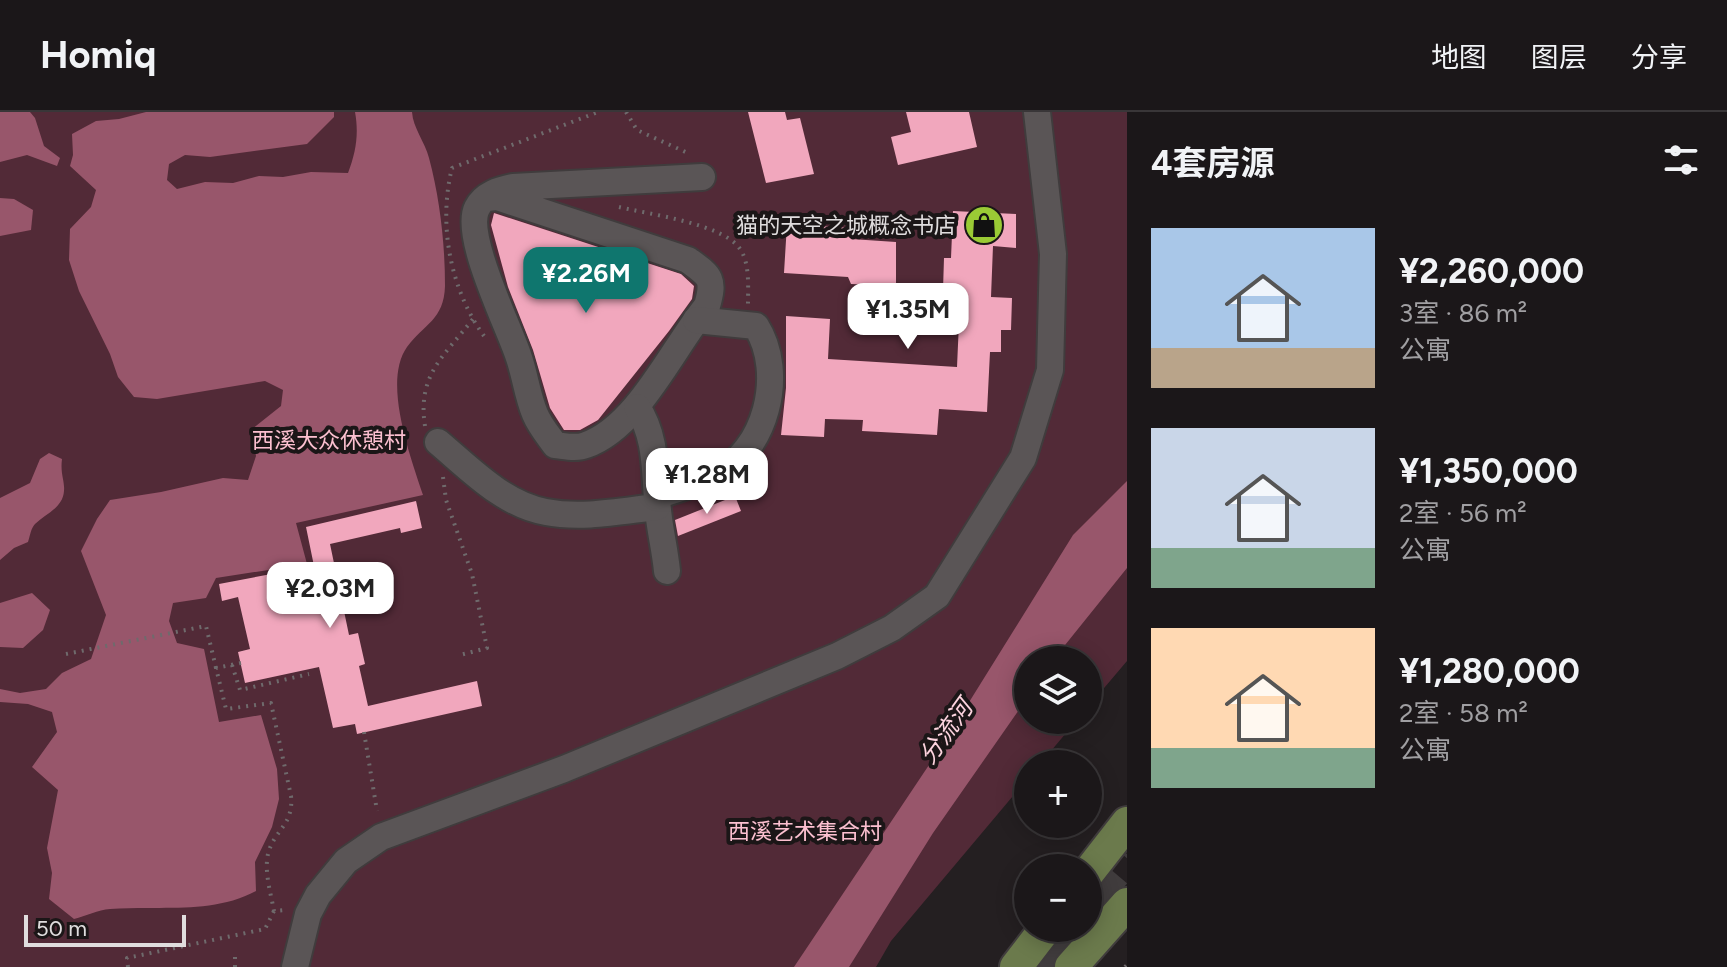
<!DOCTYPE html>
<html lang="zh">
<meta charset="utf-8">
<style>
:root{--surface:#1b1719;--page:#242022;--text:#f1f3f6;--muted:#a09fa2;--line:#393638;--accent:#0f766e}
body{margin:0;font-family:Figtree,"Noto Sans SC",sans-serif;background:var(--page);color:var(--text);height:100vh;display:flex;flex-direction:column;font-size:30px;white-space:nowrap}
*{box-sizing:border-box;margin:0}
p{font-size:26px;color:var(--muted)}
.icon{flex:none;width:44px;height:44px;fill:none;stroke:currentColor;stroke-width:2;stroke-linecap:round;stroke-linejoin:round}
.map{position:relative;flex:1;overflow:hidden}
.drawer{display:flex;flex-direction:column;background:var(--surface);width:600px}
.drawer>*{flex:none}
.tools{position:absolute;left:1014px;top:534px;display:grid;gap:16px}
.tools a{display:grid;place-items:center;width:88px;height:88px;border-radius:50%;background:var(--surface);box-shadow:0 4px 20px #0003,0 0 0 2px var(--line);font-size:40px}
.scale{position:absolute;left:24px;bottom:20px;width:162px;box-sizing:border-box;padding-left:8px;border:4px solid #e0ddde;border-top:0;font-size:22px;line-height:28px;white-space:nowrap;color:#e0ddde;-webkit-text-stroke:6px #1b1617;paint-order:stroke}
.price{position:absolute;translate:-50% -68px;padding:0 18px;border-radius:16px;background:#fff;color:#222;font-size:26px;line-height:52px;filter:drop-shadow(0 2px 4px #0008)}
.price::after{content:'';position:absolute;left:50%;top:48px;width:24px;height:18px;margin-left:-12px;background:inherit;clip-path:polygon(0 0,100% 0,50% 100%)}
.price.selected{background:var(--accent);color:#fff}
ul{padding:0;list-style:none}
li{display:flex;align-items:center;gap:24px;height:200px;padding:0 24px}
li span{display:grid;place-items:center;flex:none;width:224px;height:160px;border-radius:0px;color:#555}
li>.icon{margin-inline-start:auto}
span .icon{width:96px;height:96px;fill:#fffc;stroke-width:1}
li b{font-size:34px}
h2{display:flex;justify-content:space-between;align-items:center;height:96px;padding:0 24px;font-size:34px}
header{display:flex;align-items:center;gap:48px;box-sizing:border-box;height:112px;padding:0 40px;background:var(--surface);border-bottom:2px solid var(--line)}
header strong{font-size:38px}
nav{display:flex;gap:44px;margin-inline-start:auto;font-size:28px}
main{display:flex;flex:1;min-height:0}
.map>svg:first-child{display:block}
.green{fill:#522a37}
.water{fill:#98566b}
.building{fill:#f1a7bd}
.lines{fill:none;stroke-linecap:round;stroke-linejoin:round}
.highway-tunnel{stroke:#403c3d;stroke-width:38;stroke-dasharray:38 19;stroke-linecap:butt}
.minor-casing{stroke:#403c3d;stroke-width:30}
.major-casing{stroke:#403c3d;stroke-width:36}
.path{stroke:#6f6a6c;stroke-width:4;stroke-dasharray:2 6;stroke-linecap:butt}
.minor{stroke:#5a5556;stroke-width:26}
.major{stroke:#6b7a4c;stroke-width:32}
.labels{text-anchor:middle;stroke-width:8;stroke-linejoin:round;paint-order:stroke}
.poi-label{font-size:22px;fill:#e0ddde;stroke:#1b1617;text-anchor:end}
.park-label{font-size:22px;fill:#fcc0d0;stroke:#1b1617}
.water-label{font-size:24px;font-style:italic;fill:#fdd4df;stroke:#1b1617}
</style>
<header>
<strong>Homiq</strong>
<nav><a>地图</a><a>图层</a><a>分享</a></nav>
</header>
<main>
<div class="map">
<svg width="1127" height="855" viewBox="0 0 1127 855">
<rect width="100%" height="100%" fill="#241f21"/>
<!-- green -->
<path class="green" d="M 0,0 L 1127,0 L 1127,549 L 1088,595 L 1088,548 L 1028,548 L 1028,608 L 1077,608 L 1040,652 L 1028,652 L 1028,666 L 891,829 L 876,855 L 0,855 Z"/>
<!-- water -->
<g class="water">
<path d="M 0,0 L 30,0 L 35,6 L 44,34 L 60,46 L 57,54 L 27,43 L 0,50 Z"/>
<path d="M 146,0 L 334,0 L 334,5 L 307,32 L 210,45 L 185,43 L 169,52 L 167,68 L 177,77 L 205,70 L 233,71 L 259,64 L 283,65 L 311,60 L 348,61 C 356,40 359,22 355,0 L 412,0 C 413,16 425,30 429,46 C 440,87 445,132 445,174 C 444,208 424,212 407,235 C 382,270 411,346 423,383 L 296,411 L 307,452 L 216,466 L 206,486 L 173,491 L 169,509 L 177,531 L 204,537 L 219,610 L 261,603 L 277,657 L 279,687 L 272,715 L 255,750 L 256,779 C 211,803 159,793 110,797 C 98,798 86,804 74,807 L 49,787 L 52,761 L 47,736 L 58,678 L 32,655 L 57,620 L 52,600 L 28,592 L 0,590 L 0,577 L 20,581 L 46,577 L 62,561 L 91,547 L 106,503 L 81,439 L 97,407 L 110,388 L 161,380 L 223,366 L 248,368 L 256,344 L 251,318 L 281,294 L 283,278 L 265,269 L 157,287 L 134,285 L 118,265 L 110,242 L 79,179 L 69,148 L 70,117 L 91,95 L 96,78 L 70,54 L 73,43 L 72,22 L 96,9 L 119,7 Z"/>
<path d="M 0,86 L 14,87 L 33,98 L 31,118 L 0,124 Z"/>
<path d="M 49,341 L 62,347 C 60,362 65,369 64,379 C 63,396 45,402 35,412 C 31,416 30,424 28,430 L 14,436 L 0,448 L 0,386 L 30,371 L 40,347 Z"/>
<path d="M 1127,369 L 1127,456 L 1053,548 L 1028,548 L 1028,585 L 933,721 L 849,855 L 794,855 L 943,632 L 1073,423 Z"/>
<path d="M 32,481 L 50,498 L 43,518 L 23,536 L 0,535 L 0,491 Z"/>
</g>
<!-- building -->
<g class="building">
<path d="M 748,0 L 785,0 L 787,8 L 800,6 L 814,62 L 766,71 Z"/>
<path d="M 906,0 L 969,0 L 977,35 L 898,53 L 891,25 L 911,20 Z"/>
<path d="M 953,99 L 1016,102 L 1016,136 L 993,134 L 991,185 L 1012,186 L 1011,218 L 1001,218 L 1001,240 L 990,240 L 987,300 L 939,297 L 937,323 L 862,319 L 863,308 L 825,307 L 824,325 L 781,323 L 786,276 L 786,204 L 830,207 L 828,247 L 957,255 L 959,210 L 942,210 L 944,146 L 951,146 Z"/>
<path d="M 494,101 L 681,162 L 694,174 L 692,187 L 669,219 L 598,308 L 580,318 L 564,318 L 550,296 L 533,238 L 508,175 L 491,113 Z"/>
<path d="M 787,112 L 850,116 L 851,127 L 896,130 L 896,174 L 851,172 L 848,165 L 784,161 Z"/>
<path d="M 735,384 L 741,399 L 678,424 L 675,408 Z"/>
<path d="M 416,389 L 422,416 L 401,421 L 400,416 L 330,432 L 349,523 L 358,521 L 365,552 L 359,554 L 368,594 L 477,569 L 482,594 L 357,622 L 355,612 L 333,616 L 319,555 L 245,571 L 238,540 L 250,537 L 238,485 L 222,489 L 219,472 L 314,454 L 306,415 Z"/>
</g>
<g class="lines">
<!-- highway-tunnel -->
<g class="highway-tunnel">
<path d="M 1088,788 L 1127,742"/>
<path d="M 1039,855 L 1068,816"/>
</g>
<defs>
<g id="minor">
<path d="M 486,86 L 497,85 L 688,148 C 710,164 715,166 707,194 C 673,235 638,315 586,333 C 576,337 565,334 555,333 C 548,323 540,314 535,302 C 527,283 525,262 518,243 C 508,213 463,123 477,96 C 484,82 499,78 513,75 L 702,65"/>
<path d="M 637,295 C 658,327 654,362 658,398 C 660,419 665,438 667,459"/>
<path d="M 438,330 C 469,356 504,393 546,400 C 582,407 621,399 657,395"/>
<path d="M 657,384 C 676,377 697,372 715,363 C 766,340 786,261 756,214 L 696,208"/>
<path d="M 295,855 L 308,802 L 318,783 L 346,749 L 381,725 L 564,657 L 837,544 L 892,516 L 937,484 L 1023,346 L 1050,258 L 1053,142 L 1037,0"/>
</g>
<g id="major">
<path d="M 1088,761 L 1127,711"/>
<path d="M 1016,855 L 1046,816"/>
<path d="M 1071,855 L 1127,792"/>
</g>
</defs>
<!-- minor casing -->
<use href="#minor" class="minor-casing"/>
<!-- major casing -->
<use href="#major" class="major-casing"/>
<!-- path -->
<g class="path">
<path d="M 626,0 L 637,18 L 690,42"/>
<path d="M 619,95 C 648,102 724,112 740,137 C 750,151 748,176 748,192"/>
<path d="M 484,224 C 450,177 438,112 452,56 L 598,0"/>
<path d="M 425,314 C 417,263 444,244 473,207"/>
<path d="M 443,365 L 446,388 L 472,462 L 487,536 L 460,543"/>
<path d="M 66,542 L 206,514 L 216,556"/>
<path d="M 241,551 L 216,556 L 226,597 L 271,591 L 291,684 C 294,713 274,718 268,742 C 264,760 271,782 274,799 L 285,798"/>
<path d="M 232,553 L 240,578 L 309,562"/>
<path d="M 364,620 L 377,699"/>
<path d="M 128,855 L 127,846 L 265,817 L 274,799"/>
<path d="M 235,855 L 235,845"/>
<path d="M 1125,855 L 1127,853"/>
</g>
<!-- minor -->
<use href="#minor" class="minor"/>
<!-- major -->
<use href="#major" class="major"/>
</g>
<!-- icons -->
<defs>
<symbol id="shop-disc" viewBox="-11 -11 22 22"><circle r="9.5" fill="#9acb35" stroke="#1b1617"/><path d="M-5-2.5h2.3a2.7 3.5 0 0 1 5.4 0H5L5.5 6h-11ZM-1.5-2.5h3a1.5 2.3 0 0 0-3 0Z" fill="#111"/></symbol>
</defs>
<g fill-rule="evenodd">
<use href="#shop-disc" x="962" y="91" width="44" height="44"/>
</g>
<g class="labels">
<!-- poi labels -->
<g class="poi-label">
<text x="956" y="121">猫的天空之城概念书店</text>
</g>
<!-- park labels -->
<g class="park-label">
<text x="329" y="336">西溪大众休憩村</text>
<text x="805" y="727">西溪艺术集合村</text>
</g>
<!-- water labels -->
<g class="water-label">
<text transform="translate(946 620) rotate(-54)" y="8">分流河</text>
</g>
</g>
</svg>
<div class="tools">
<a><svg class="icon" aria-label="layers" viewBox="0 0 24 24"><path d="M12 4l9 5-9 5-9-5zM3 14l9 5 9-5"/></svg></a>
<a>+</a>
<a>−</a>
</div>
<div class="scale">50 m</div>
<b class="price selected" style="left:586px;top:203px">¥2.26M</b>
<b class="price" style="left:908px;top:239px">¥1.35M</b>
<b class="price" style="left:707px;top:404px">¥1.28M</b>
<b class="price" style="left:330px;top:518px">¥2.03M</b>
</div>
<section class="drawer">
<h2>4套房源<svg class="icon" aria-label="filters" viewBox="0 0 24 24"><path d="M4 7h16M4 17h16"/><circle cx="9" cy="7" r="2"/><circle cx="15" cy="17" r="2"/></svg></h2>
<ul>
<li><span style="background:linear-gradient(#a9c7e8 75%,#b9a48a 0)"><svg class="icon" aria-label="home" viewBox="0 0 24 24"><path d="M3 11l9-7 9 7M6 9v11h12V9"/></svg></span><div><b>¥2,260,000</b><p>3室 · 86 m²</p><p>公寓</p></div></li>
<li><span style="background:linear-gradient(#c9d6e8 75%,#7fa58c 0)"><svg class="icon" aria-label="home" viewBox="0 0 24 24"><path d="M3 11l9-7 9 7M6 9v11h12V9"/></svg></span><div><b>¥1,350,000</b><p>2室 · 56 m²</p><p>公寓</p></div></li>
<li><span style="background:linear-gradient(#ffd9b3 75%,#7fa58c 0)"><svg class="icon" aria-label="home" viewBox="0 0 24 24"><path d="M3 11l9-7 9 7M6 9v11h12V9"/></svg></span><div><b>¥1,280,000</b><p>2室 · 58 m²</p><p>公寓</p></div></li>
</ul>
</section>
</main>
